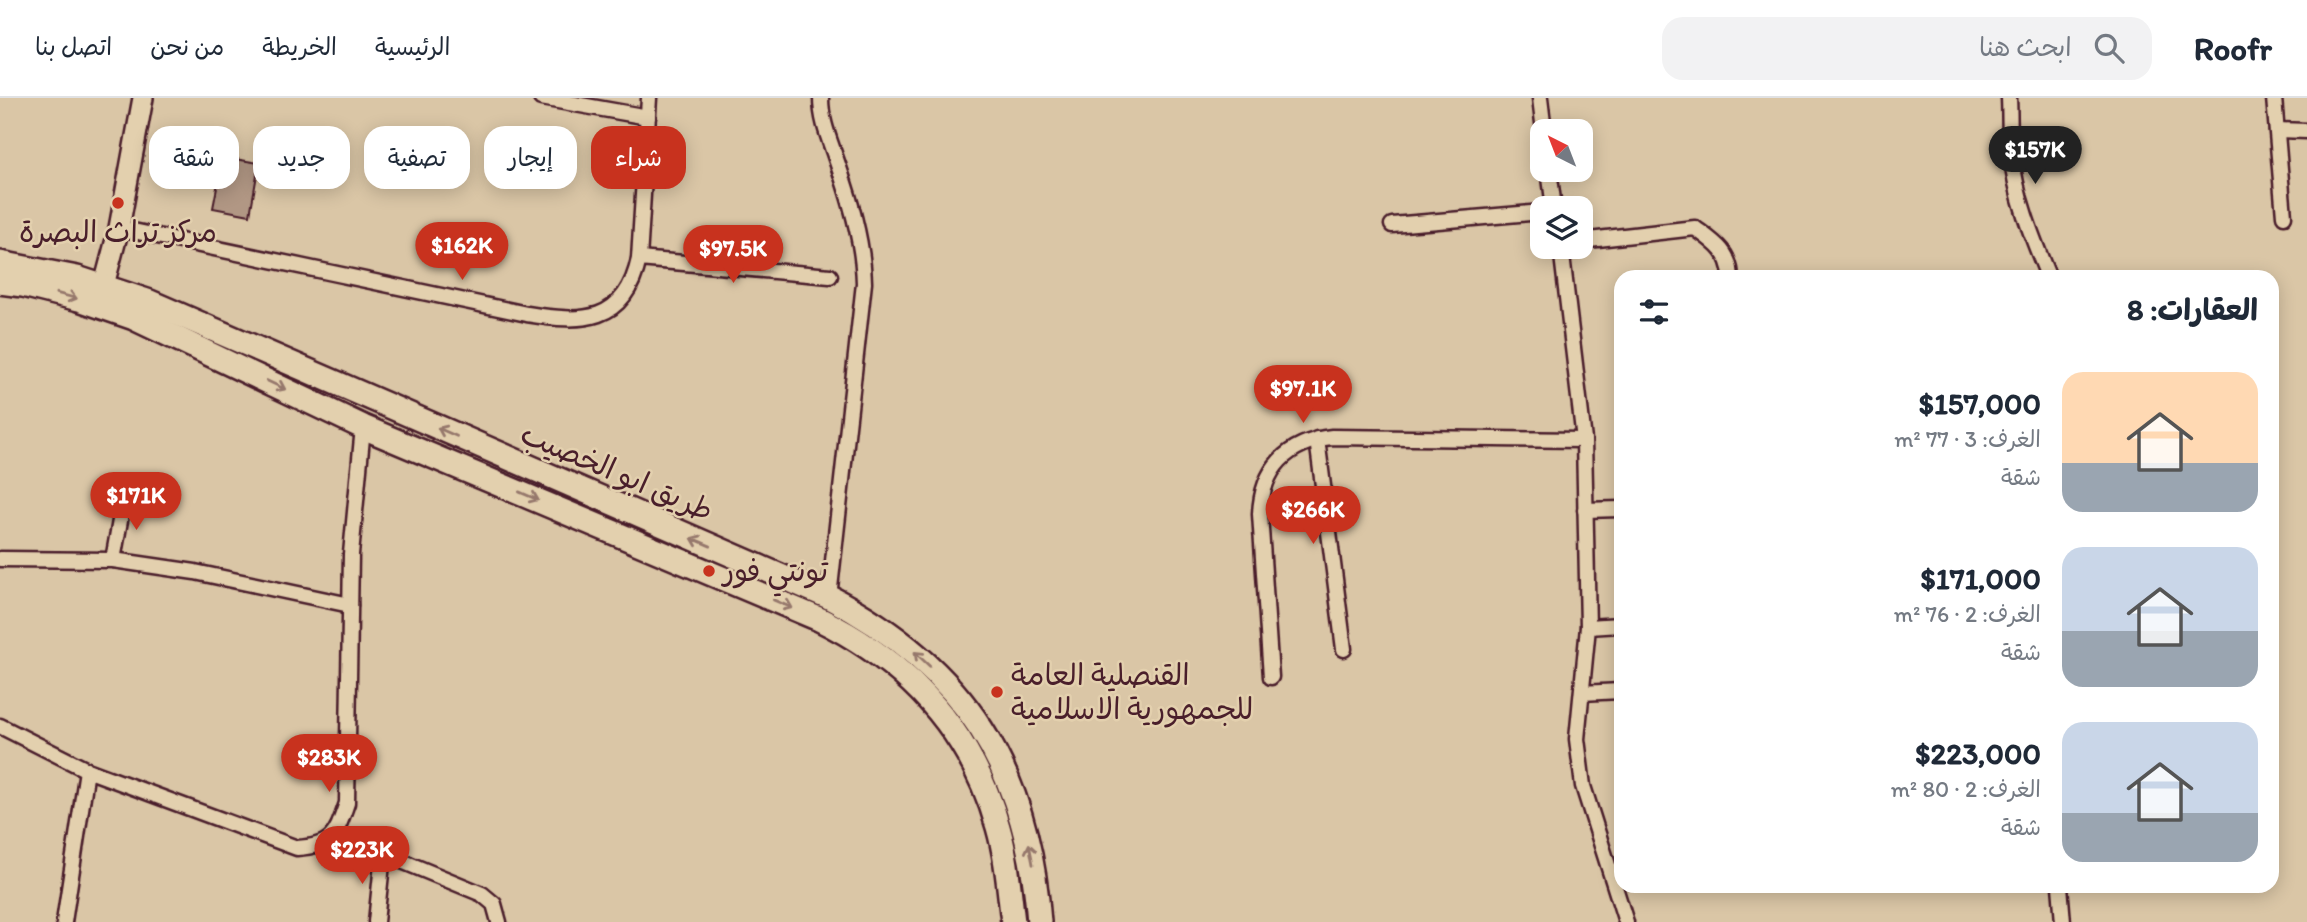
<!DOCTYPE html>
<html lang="ar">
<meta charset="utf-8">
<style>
:root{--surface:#fff;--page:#f2f2f3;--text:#1f2937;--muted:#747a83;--line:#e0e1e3;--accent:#c8321e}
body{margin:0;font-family:Itim,"Playpen Sans Arabic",sans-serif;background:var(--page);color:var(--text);direction:rtl;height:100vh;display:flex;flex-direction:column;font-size:26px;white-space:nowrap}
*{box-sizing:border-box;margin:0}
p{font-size:23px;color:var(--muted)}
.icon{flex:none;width:38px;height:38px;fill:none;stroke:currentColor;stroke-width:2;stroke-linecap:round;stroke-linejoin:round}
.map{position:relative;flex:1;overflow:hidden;direction:ltr}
.side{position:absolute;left:1614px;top:172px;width:665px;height:623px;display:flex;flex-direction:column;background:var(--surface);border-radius:21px;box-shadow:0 4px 18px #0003;direction:rtl}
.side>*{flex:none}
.banner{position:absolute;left:21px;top:28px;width:665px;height:63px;direction:rtl;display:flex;gap:14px}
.needle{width:46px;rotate:318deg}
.controls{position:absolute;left:1530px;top:21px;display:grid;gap:14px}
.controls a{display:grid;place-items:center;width:63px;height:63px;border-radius:14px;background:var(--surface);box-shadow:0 4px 18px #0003;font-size:35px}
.price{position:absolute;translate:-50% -60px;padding:0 16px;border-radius:24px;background:var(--accent);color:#fff;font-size:23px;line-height:46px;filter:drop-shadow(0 2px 4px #0008)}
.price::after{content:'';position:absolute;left:50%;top:42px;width:21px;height:16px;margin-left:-10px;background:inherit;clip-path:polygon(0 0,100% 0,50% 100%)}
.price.current{background:#222;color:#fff}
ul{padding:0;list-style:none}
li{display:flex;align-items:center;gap:21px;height:175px;padding:0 21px}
li span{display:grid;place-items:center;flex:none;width:196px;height:140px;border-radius:21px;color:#555}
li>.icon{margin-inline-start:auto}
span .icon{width:84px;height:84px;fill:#fffc;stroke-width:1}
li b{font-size:30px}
h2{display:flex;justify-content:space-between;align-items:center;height:84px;padding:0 21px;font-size:30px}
.pill{padding:0 24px;border-radius:21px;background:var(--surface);box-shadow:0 4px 18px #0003;font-size:24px;line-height:63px}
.pill.current{background:var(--accent);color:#fff}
header{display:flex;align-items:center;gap:42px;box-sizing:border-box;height:98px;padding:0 35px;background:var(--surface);border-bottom:2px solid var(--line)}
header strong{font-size:33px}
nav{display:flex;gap:38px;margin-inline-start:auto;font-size:24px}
.search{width:490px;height:63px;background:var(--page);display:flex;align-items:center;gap:18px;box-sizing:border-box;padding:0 24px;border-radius:21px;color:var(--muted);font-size:26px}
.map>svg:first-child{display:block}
.building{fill:#b19784;stroke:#4a1f2b;stroke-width:2}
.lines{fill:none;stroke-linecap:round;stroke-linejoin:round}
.street-casing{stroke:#4a1f2b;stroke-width:19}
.secondary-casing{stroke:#4a1f2b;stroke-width:24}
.primary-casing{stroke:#4a1f2b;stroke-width:28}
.street{stroke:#e3d0ae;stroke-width:14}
.secondary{stroke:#e3d0ae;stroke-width:19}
.primary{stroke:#e3d0ae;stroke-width:23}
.oneway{stroke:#96786c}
.poi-dot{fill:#c8321e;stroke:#e3d0ae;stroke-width:2.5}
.labels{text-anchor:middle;stroke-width:5;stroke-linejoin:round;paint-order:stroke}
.poi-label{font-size:30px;fill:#4a1f2b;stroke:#e3d0ae;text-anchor:start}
.street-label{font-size:30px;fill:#4a1f2b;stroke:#e3d0ae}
</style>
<header>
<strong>Roofr</strong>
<div class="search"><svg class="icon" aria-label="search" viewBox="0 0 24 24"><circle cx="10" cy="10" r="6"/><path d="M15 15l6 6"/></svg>ابحث هنا</div>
<nav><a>الرئيسية</a><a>الخريطة</a><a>من نحن</a><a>اتصل بنا</a></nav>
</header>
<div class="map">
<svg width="2307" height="824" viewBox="0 0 2307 824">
<rect width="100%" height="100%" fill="#dac6a6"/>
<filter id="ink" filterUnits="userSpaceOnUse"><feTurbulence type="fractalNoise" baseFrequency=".0143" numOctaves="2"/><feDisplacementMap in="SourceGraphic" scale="14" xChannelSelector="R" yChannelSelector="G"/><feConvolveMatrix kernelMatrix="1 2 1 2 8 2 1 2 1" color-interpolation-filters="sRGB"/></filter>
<g filter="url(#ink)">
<!-- building -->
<path class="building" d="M 223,59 L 259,65 L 250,117 L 213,110 Z"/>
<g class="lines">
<defs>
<g id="street">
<path d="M 541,0 L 648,19"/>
<path d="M 821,0 C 821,21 828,38 835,58 C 849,98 863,142 864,185 L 829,499"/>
<path d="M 1540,0 L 1544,33"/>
<path d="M 2009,0 C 2010,18 2009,36 2011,54 C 2015,97 2032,139 2048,178"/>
<path d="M 2274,0 L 2284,118"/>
<path d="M 2277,32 L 2307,33"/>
<path d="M 1549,72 L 1554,110"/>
<path d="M 1392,127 L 1542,114"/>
<path d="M 119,130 L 527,216 C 582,225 625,226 639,161 L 649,0"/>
<path d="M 1580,143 L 1695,130 C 1715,145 1729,153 1731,178"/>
<path d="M 1561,149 L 1584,342 L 1588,529 L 1577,641 L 1583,688 L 1626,824"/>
<path d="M 639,161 L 830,178"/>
<path d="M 1317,341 L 1344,551"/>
<path d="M 1585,412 L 1620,411"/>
<path d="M 0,461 L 113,462 L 195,474 L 350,507"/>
<path d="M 113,462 L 124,400"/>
<path d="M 1588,529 L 1620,527"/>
<path d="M 1271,579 L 1260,416 C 1262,371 1287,344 1332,339 L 1584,342"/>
<path d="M 1582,595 L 1620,593"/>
<path d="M 0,628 L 87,672 L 297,750 C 334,748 336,736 347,705 L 351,456 L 363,329"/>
<path d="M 336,736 L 482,796 L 494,806 L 499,824"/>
<path d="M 2060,788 L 2063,824"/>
<path d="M 64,824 L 87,672"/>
<path d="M 376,824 L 383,756"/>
</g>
<path id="secondary" d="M 104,187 L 119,130 L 143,0"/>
<g id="primary">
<path d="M 0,165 L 77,180 L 150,204 L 829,499 C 966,570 1028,672 1039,824"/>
<path d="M 0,184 L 23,187 L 79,201 L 134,220 L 363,329 L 819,521 C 908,565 971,632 998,729 C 1007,760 1009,792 1013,824"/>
</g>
</defs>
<!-- street casing -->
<use href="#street" class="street-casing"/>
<!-- secondary casing -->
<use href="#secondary" class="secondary-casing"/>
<!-- primary casing -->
<use href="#primary" class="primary-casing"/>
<!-- street -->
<use href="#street" class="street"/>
<!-- secondary -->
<use href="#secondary" class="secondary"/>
<!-- primary -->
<use href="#primary" class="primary"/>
</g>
<!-- one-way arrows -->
<defs><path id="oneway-shaft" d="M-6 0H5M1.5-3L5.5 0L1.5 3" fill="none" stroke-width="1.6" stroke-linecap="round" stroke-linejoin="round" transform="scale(1.75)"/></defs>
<g class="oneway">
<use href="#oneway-shaft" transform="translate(67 198) rotate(15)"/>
<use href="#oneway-shaft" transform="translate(276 287) rotate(25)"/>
<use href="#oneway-shaft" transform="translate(447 334) rotate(-156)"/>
<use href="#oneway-shaft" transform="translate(529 398) rotate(23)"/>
<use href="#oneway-shaft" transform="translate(701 444) rotate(-157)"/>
<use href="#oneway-shaft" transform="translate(783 506) rotate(23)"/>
<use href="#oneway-shaft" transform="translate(922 561) rotate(-137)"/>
<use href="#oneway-shaft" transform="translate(1031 756) rotate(-101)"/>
</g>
</g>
<!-- markers -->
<g class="poi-dot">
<circle cx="118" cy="105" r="7"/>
<circle cx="709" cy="473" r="7"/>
<circle cx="997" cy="594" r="7"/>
</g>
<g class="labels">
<!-- poi labels -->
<g class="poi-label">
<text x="118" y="144" text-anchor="middle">مركز تراث البصرة</text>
<text x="723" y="483">تونتي فور</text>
<text x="1011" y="587">القنصلية العامة<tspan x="1011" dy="34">للجمهورية الاسلامية</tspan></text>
</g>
<!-- street labels -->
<g class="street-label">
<text transform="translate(617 374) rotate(23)" y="10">طريق ابو الخصيب</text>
</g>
</g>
</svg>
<div class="controls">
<a><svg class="needle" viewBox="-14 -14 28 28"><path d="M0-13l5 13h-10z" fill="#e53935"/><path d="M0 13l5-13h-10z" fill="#747a83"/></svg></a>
<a><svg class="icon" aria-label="layers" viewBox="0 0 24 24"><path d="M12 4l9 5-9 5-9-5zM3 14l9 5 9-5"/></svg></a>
</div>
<b class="price current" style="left:2035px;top:88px">$157K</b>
<b class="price" style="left:462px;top:184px">$162K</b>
<b class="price" style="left:733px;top:187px">$97.5K</b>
<b class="price" style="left:1303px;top:327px">$97.1K</b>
<b class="price" style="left:136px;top:434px">$171K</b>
<b class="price" style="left:1313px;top:448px">$266K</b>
<b class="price" style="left:329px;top:696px">$283K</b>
<b class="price" style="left:362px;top:788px">$223K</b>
<div class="banner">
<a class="pill current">شراء</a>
<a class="pill">إيجار</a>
<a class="pill">تصفية</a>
<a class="pill">جديد</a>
<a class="pill">شقة</a>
</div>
<section class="side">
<h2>العقارات: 8<svg class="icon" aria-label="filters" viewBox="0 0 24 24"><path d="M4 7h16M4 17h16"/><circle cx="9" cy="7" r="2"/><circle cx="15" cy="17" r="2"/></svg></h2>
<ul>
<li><span style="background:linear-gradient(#ffd9b3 65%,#9aa5b1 0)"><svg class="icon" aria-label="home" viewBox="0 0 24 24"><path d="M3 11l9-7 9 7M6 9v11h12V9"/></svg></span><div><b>$157,000</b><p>الغرف: 3 · 77 m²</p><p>شقة</p></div></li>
<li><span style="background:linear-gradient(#c9d6e8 60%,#9aa5b1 0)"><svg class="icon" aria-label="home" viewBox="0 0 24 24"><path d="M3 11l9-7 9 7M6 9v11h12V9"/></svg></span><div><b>$171,000</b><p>الغرف: 2 · 76 m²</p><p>شقة</p></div></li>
<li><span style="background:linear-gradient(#c9d6e8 65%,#9aa5b1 0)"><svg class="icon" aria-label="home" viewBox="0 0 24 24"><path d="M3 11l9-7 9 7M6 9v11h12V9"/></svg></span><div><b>$223,000</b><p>الغرف: 2 · 80 m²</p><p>شقة</p></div></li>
</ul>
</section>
</div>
